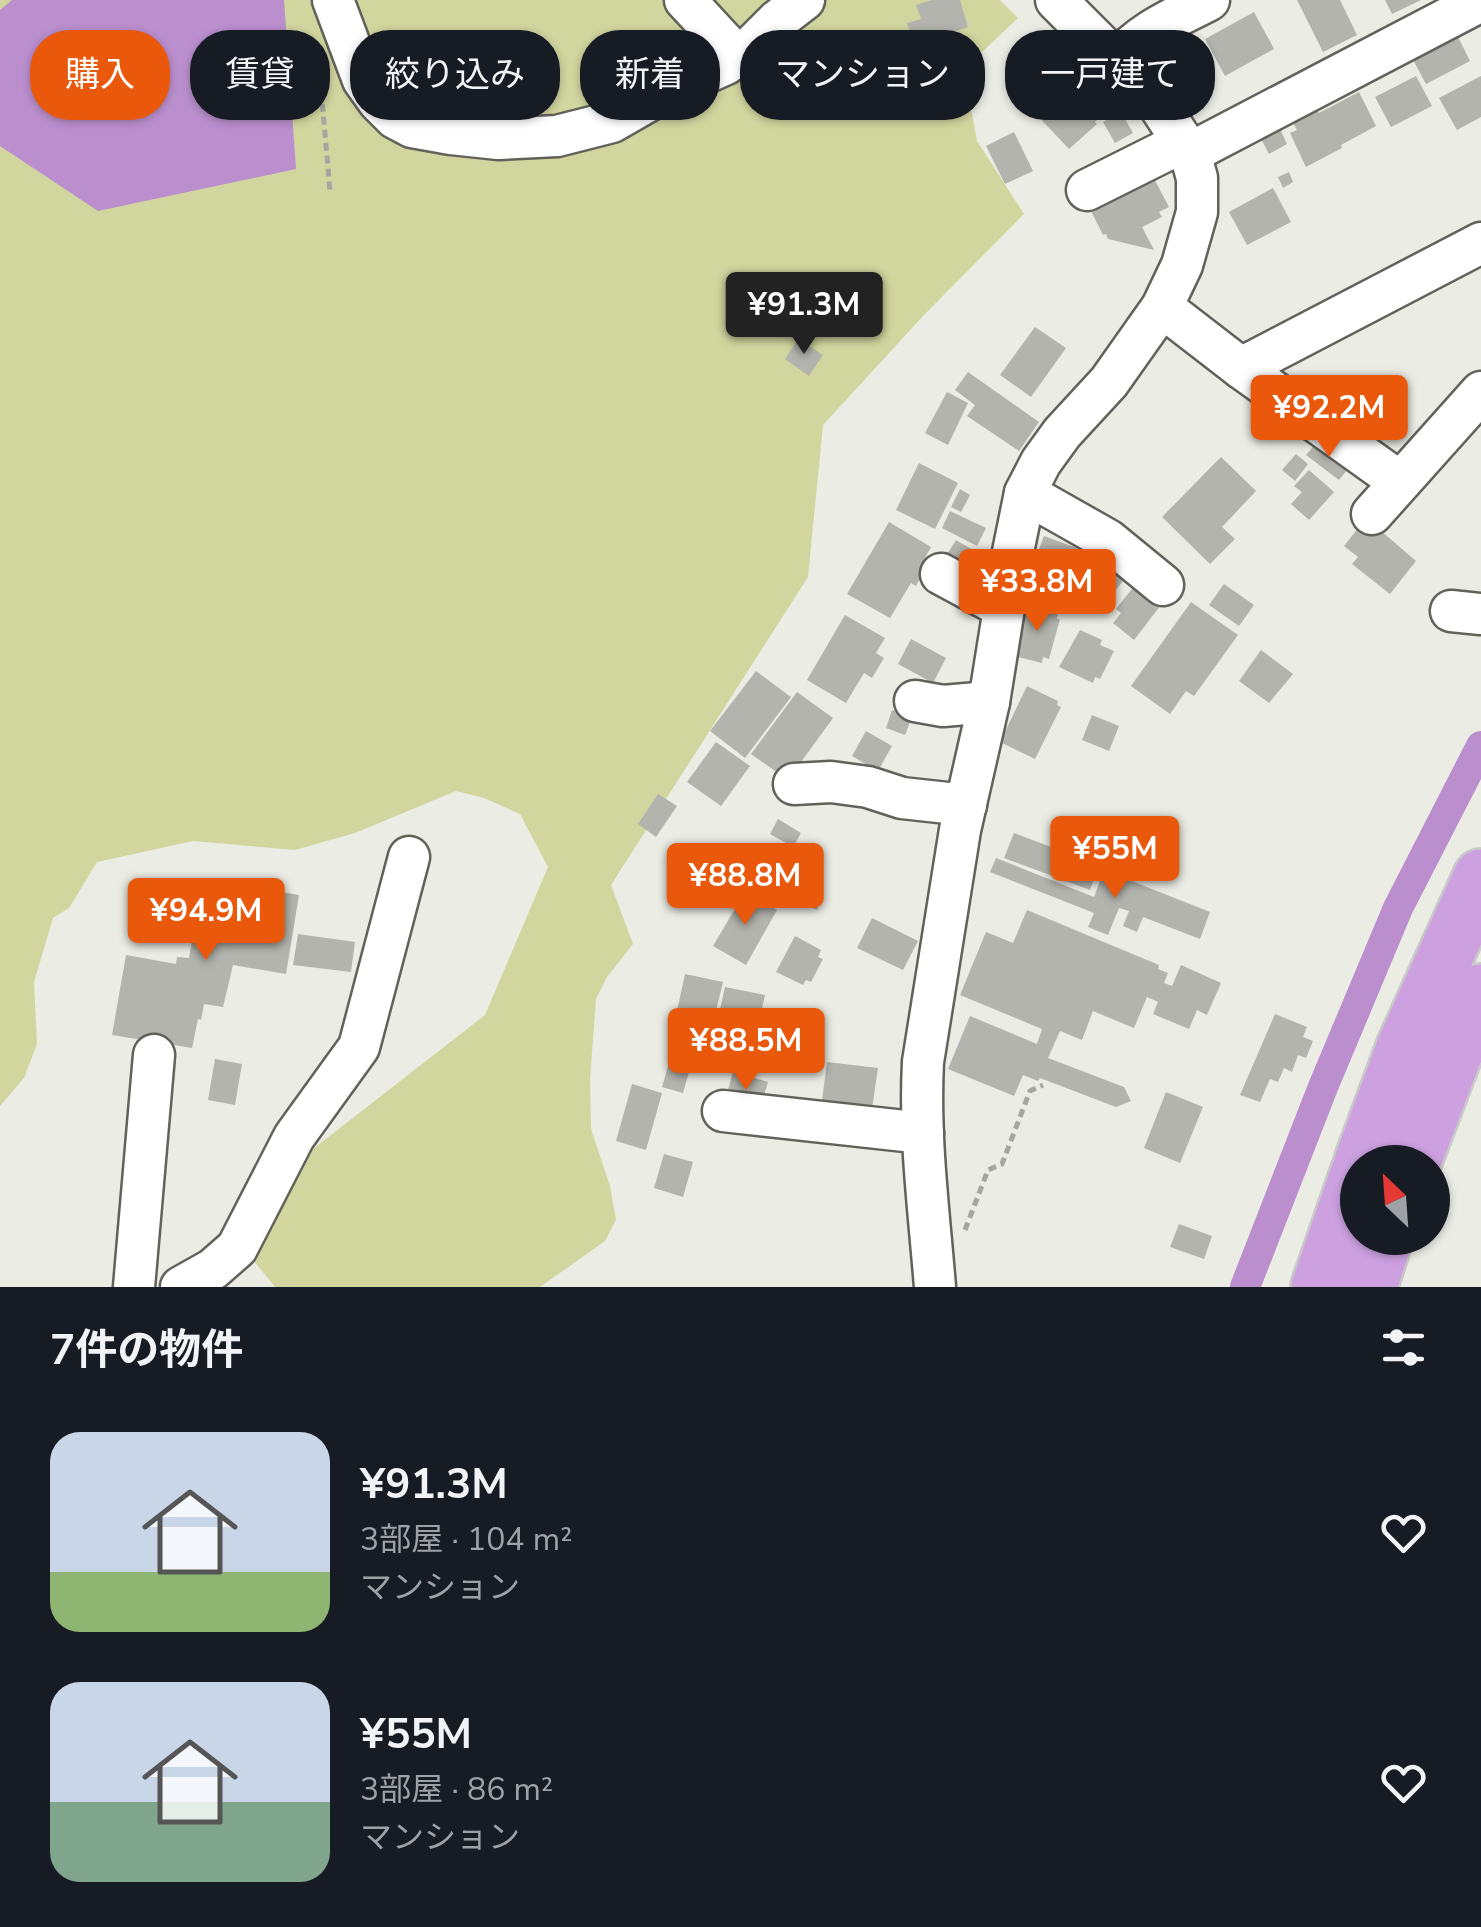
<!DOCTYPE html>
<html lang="ja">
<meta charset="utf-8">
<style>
:root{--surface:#171b24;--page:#20242c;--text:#f1f3f6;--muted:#9ea1a6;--accent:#ea580c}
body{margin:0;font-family:"Nunito Sans","Noto Sans JP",sans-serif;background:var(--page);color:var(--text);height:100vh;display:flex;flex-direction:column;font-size:38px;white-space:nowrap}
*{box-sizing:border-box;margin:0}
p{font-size:32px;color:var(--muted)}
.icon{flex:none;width:55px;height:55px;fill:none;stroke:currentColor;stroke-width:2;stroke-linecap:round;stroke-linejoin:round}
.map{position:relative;height:1287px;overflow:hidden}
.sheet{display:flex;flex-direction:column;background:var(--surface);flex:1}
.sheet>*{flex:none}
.banner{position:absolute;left:30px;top:30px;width:1422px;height:90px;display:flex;gap:20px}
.needle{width:65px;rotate:335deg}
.controls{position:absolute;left:1340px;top:1145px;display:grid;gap:20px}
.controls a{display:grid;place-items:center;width:110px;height:110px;border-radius:50%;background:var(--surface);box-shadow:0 2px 8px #0004;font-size:50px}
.price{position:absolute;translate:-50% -85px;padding:0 22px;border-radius:10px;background:var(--accent);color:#fff;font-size:32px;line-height:65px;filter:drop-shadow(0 2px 5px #0008)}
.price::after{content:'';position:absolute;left:50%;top:60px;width:30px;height:22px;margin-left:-15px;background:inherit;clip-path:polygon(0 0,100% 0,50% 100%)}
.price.on{background:#222;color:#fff}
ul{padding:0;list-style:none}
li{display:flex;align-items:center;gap:30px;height:250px;padding:0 50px}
li span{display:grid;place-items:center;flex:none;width:280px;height:200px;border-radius:30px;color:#555}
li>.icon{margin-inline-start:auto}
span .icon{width:120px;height:120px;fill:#fffc;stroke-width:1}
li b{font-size:42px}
h2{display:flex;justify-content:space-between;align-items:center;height:120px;padding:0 50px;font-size:42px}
.chip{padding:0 35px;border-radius:40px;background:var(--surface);box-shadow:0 2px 8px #0004;font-size:35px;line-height:90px}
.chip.on{background:var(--accent);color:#fff}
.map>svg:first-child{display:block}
.green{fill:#d1d69f}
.water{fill:#bb8fce}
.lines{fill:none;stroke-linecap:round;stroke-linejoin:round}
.canal{stroke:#bb8fce;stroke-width:30}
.building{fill:#b3b4ad}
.minor-casing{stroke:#62625b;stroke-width:45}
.highway-casing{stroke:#c9c9c9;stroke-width:60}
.path{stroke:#a5a69f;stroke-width:5;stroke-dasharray:8 5;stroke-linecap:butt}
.minor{stroke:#fff;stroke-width:40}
.highway{stroke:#cda1e0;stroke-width:55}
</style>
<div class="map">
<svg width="1481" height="1287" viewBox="0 0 1481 1287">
<rect width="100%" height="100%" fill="#ebece4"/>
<!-- green -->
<path class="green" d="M 0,0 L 1000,0 L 1018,18 L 964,69 L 977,141 L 1024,214 L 923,316 L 823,425 L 808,577 L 611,885 L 633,944 L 607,977 L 596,999 L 590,1079 L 591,1129 L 610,1186 L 616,1220 L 605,1241 L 540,1287 L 275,1287 L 250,1256 L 286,1170 L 485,1015 L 548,867 L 520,814 L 484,798 L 456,791 L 355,833 L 295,850 L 193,841 L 97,862 L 69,908 L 53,918 L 34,982 L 37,1044 L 24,1078 L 0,1106 Z"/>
<!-- water -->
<path class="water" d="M 12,0 L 284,0 L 296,169 L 98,211 L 0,146 L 0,10 Z"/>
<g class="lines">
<!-- canal -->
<path class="canal" d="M 1245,1287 L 1323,1087 L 1398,908 L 1481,746"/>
</g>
<!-- building -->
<g class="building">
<path d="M 932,0 L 960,0 L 968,27 L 953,32 L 955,39 L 926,48 L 924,40 L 913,43 L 907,23 L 921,19 L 916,5 Z"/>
<path d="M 1297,0 L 1340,0 L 1357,35 L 1323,52 Z"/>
<path d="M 1385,0 L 1421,0 L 1392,14 Z"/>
<path d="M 1254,12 L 1274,49 L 1225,76 L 1205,39 Z"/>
<path d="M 1456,33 L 1470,61 L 1426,84 L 1411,56 Z"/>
<path d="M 1080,73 L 1108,103 L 1096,114 L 1099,118 L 1095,122 L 1097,124 L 1069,149 L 1036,114 Z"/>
<path d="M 1416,76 L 1432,106 L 1391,127 L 1375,97 Z"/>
<path d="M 1481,76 L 1481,117 L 1457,130 L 1439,98 Z"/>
<path d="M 1359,92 L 1376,126 L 1341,145 L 1342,148 L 1306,167 L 1290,133 L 1297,130 L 1293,123 L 1303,119 L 1301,115 L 1316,107 L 1319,113 Z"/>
<path d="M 1121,112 L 1133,133 L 1115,143 L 1103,122 Z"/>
<path d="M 1278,125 L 1287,144 L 1269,154 L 1259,135 Z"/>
<path d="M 1014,132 L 1033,171 L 1005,184 L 986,146 Z"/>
<path d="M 1289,172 L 1293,182 L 1283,188 L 1278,177 Z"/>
<path d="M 1152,175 L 1169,207 L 1159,212 L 1162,217 L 1142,227 L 1154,250 L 1108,239 L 1106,234 L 1103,235 L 1088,205 Z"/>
<path d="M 1273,188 L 1291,222 L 1247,245 L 1229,212 Z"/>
<path d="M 1035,327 L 1066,348 L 1031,397 L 1000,375 Z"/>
<path d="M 798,339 L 823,355 L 809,376 L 785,359 Z"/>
<path d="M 968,372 L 1039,422 L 1019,451 L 967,416 L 975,405 L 955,390 Z"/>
<path d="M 947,392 L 968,403 L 948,445 L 925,433 Z"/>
<path d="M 1318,441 L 1351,465 L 1339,480 L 1306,455 Z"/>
<path d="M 1296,454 L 1308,464 L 1295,481 L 1282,470 Z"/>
<path d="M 1221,457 L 1256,491 L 1222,527 L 1235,539 L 1210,564 L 1162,517 Z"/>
<path d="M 919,463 L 958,483 L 935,529 L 896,510 Z"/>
<path d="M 1309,470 L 1334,492 L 1309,520 L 1291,504 L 1302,492 L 1294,486 Z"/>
<path d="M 960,489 L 970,495 L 961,512 L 951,507 Z"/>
<path d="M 950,511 L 986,528 L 977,546 L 942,528 Z"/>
<path d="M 1366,518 L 1416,561 L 1390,594 L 1352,564 L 1358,557 L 1344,546 Z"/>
<path d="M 889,522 L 931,547 L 923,561 L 928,563 L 916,586 L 911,583 L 890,618 L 847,594 Z"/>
<path d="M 1044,536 L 1077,548 L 1076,552 L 1081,553 L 1074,571 L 1069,569 L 1061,591 L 1028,579 Z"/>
<path d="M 956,540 L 983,556 L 967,582 L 940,565 Z"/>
<path d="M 1100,557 L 1126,577 L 1099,611 L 1078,594 L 1086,583 L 1082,580 Z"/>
<path d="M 1224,584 L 1254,605 L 1239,626 L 1209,605 Z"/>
<path d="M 1135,585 L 1161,605 L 1134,640 L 1113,623 L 1121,613 L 1116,609 Z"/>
<path d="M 1191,602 L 1238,635 L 1194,696 L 1186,691 L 1170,714 L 1131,686 Z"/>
<path d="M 1028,604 L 1058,613 L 1057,619 L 1060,619 L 1049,659 L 1043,657 L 1042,663 L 1014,656 Z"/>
<path d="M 845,615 L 885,638 L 876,653 L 884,658 L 872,678 L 864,673 L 846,703 L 807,680 Z"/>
<path d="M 1080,630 L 1102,640 L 1100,645 L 1114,651 L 1100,679 L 1095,677 L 1093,683 L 1059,667 Z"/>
<path d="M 911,639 L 946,658 L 933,683 L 898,664 Z"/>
<path d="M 1261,650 L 1293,674 L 1269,703 L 1239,681 Z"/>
<path d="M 756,671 L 791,697 L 745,758 L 710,731 Z"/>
<path d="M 1027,686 L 1058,701 L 1057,705 L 1061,707 L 1035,759 L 1000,742 Z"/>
<path d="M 797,692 L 833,718 L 788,780 L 751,754 Z"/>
<path d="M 892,710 L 912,717 L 905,735 L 886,728 Z"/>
<path d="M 1092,715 L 1119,726 L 1109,751 L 1082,740 Z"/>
<path d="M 866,731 L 892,746 L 878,771 L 852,756 Z"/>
<path d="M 716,742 L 750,766 L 721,806 L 687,782 Z"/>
<path d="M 658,794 L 677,806 L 656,837 L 638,824 Z"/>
<path d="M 778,819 L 801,833 L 793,847 L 770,834 Z"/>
<path d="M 1014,833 L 1099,865 L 1090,890 L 1004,858 Z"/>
<path d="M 996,858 L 1094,897 L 1104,870 L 1210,912 L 1200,939 L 1143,917 L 1137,932 L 1123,926 L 1129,911 L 1119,908 L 1108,935 L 1088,927 L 1094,913 L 990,872 Z"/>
<path d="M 203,879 L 299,895 L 286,974 L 233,965 L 223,1007 L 204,1004 L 201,1020 L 198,1019 L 192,1048 L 112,1035 L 126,955 L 176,964 L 177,957 L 189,958 Z"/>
<path d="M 803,887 L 823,895 L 817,910 L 797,902 Z"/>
<path d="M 745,892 L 777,910 L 746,965 L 713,946 Z"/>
<path d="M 1027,910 L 1159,965 L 1158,969 L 1168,973 L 1164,983 L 1172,986 L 1181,965 L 1221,983 L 1207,1015 L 1197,1010 L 1189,1029 L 1153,1014 L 1158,1002 L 1147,997 L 1134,1028 L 1093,1011 L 1082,1040 L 1060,1031 L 1048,1058 L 1124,1087 L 1131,1101 L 1116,1107 L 1040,1078 L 1038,1081 L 1023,1075 L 1014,1096 L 948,1069 L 970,1016 L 1037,1044 L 1042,1029 L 960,995 L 986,932 L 1013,943 Z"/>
<path d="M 872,918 L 918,941 L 903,970 L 857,948 Z"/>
<path d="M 298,934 L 355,942 L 351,972 L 293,965 Z"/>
<path d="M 795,936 L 821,950 L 818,957 L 823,959 L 811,982 L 806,980 L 803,985 L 776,972 Z"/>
<path d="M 685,974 L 723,982 L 714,1019 L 677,1011 Z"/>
<path d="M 725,987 L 765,995 L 756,1035 L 716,1027 Z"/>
<path d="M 1275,1014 L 1307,1027 L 1303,1037 L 1313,1041 L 1306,1058 L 1298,1055 L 1292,1072 L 1284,1068 L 1278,1082 L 1270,1079 L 1260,1102 L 1240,1095 Z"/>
<path d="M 215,1059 L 242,1064 L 235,1105 L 208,1100 Z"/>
<path d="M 827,1062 L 878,1068 L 870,1122 L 820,1116 Z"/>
<path d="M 668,1066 L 689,1072 L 683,1093 L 662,1087 Z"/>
<path d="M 733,1072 L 768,1082 L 759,1114 L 724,1104 Z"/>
<path d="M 632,1084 L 662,1093 L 646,1150 L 616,1141 Z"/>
<path d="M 1166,1092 L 1203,1107 L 1180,1163 L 1144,1148 Z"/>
<path d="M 664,1154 L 693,1162 L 683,1197 L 654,1188 Z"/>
<path d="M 1179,1224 L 1212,1236 L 1204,1259 L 1170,1247 Z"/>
</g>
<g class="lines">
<defs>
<g id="minor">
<path d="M 333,0 L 363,80 L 378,101 L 395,118 L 412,127 L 451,134 L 498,139 L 557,136 L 612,122 L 666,91 L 726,64 L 753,45 L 778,20 L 804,0"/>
<path d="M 685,0 L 737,56"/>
<path d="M 1117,61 C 1141,31 1175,18 1209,0"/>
<path d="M 1190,153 L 1481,1"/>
<path d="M 1087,190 L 1183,142"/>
<path d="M 1162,307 L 1241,368 L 1400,482"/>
<path d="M 1241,368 L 1481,243"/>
<path d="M 1025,493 L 1108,540 L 1163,585"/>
<path d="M 1372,514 L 1481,392"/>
<path d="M 941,574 L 1004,608"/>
<path d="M 1451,611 L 1481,614"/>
<path d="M 915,701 L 943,706 L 989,702"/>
<path d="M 794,784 L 831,782 L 868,787 L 902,798 L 966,805"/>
<path d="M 723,1111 L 923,1133"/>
<path d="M 134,1287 L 154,1055"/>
<path d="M 181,1287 L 213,1269 L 237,1248 L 294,1137 L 359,1047 L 409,857"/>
<path d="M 935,1287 C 929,1212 919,1137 923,1062 L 960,830 L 989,702 L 1013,552 L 1025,493 L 1041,462 L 1062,433 L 1109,382 L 1162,307 L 1182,265 L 1197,212 L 1197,178 L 1190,153 L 1154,98 L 1056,0"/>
</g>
<g id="highway">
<path d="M 1362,1162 L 1404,1048 L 1481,877"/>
<path d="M 1413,1162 L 1453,1057 L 1481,992"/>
<path d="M 1319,1287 L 1358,1174"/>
<path d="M 1369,1287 L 1385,1238"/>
</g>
</defs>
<!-- minor casing -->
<use href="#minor" class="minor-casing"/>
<!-- highway casing -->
<use href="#highway" class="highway-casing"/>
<!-- path -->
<g class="path">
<path d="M 319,65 L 330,191"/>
<path d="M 965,1230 L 988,1170 L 1002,1164 L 1030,1091 L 1043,1085"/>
</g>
<!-- minor -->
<use href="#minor" class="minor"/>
<!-- highway -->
<use href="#highway" class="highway"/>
</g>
</svg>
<div class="controls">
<a><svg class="needle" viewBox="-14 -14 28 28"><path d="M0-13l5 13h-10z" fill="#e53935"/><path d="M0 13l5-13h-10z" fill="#9ea1a6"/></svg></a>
</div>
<b class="price on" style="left:804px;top:357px">¥91.3M</b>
<b class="price" style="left:1329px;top:460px">¥92.2M</b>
<b class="price" style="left:1037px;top:634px">¥33.8M</b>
<b class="price" style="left:1115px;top:901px">¥55M</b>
<b class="price" style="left:745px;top:928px">¥88.8M</b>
<b class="price" style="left:206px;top:963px">¥94.9M</b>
<b class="price" style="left:746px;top:1093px">¥88.5M</b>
<div class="banner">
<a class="chip on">購入</a>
<a class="chip">賃貸</a>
<a class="chip">絞り込み</a>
<a class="chip">新着</a>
<a class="chip">マンション</a>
<a class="chip">一戸建て</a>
</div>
</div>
<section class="sheet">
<h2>7件の物件<svg class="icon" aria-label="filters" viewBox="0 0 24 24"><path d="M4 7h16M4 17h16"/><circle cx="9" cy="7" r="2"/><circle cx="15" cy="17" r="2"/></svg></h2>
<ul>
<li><span style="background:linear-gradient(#c9d6e8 70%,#8fb573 0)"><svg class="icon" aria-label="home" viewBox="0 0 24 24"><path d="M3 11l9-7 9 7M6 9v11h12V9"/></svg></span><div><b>¥91.3M</b><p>3部屋 · 104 m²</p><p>マンション</p></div><svg class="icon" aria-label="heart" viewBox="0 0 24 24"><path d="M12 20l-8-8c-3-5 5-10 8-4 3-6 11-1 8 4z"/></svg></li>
<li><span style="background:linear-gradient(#c9d6e8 60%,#7fa58c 0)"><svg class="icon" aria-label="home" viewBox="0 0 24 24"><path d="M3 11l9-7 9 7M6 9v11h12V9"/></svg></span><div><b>¥55M</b><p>3部屋 · 86 m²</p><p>マンション</p></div><svg class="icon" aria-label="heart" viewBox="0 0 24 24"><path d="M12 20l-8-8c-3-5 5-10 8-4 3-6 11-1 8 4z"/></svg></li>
</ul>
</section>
